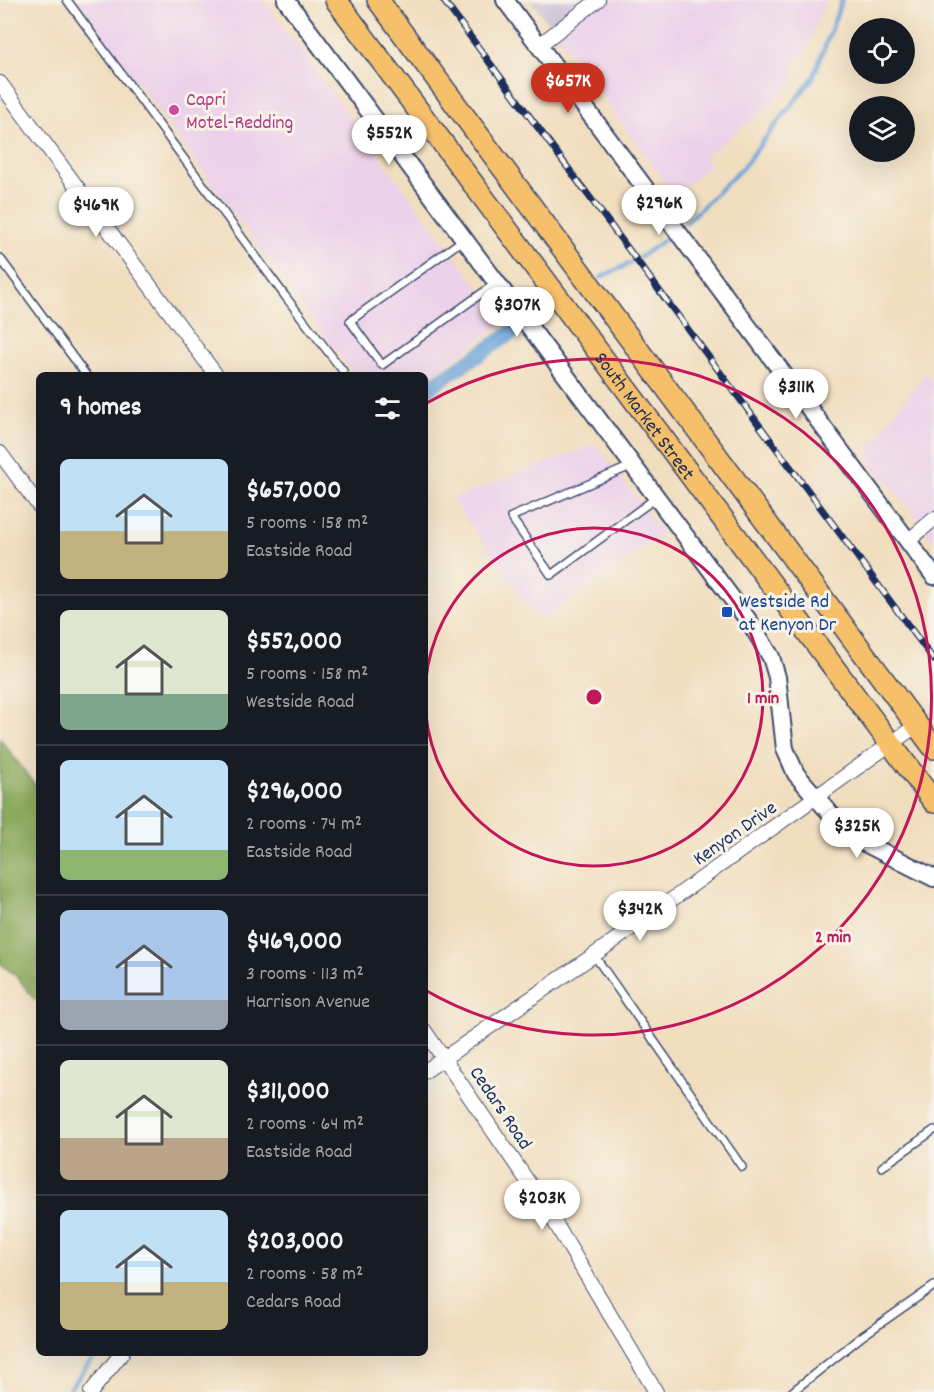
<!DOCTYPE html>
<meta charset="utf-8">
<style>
:root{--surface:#171b24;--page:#20242c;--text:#f1f3f6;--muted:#9ea1a6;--line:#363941;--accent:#c8321e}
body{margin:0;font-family:Dekko,sans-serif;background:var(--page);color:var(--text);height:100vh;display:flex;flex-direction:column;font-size:22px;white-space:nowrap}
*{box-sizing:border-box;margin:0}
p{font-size:20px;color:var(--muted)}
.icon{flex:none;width:33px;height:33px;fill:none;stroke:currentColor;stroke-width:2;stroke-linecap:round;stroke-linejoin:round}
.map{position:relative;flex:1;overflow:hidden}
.details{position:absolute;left:36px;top:372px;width:392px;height:984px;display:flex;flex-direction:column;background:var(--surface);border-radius:9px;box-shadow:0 6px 24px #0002}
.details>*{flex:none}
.controls{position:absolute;left:849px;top:18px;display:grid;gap:12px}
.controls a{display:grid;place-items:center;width:66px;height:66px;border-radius:50%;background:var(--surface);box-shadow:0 6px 24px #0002;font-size:30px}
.price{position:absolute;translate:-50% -51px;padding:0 14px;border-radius:21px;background:#fff;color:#222;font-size:20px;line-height:39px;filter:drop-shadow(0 2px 3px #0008)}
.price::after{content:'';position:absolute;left:50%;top:36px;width:18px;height:14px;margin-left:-9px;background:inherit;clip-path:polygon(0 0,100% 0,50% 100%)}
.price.active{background:var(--accent);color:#fff}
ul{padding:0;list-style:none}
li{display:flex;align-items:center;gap:18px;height:150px;padding:0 24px}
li+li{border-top:2px solid var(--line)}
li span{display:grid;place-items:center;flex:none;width:168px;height:120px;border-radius:9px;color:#555}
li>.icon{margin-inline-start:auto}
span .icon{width:72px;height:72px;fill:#fffc;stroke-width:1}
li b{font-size:26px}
h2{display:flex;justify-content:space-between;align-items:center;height:72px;padding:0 24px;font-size:26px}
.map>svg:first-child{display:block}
.built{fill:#ecd1ea}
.industrial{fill:#cbbfd5}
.forest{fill:#8caa5d;stroke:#546c5e;stroke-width:1.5}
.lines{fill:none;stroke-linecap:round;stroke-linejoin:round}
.stream{stroke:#6aa1d8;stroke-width:4.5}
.canal{stroke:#6aa1d8;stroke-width:15}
.service-casing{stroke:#3b496d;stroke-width:10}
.minor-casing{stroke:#3b496d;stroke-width:16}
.tertiary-casing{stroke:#3b496d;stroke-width:20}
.primary-casing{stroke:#3b496d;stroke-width:24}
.service{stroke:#fff;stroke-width:7}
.minor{stroke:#fff;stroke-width:14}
.tertiary{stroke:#fff;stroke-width:16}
.primary{stroke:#f6c06b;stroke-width:21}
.rail-casing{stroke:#1b2f5e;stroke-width:7}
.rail{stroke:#f7f3e8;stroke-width:4.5;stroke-dasharray:14;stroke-linecap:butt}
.ring{fill:none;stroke:#c2185b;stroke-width:3}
.hotel-dot{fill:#d1479c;stroke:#f7f3e8;stroke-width:2}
.transit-dot{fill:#1a4fb4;stroke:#f7f3e8;stroke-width:2}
.labels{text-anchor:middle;stroke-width:6;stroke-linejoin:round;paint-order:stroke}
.hotel-label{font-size:20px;fill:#b23c85;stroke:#f7f3e8;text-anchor:start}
.street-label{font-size:20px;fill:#1b2f5e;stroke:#f7f3e8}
.transit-label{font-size:20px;fill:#164399;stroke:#f7f3e8;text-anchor:start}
.centre{fill:#c2185b;stroke:#f7f3e8;stroke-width:3}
.ring-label{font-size:18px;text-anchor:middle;font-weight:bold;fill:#c2185b;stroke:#f7f3e8;stroke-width:6;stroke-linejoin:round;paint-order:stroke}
</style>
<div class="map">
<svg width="934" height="1392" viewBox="0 0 934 1392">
<rect width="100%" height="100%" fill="#f7f3e8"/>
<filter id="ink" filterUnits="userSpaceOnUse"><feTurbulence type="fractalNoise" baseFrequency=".0167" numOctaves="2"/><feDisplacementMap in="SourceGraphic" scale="12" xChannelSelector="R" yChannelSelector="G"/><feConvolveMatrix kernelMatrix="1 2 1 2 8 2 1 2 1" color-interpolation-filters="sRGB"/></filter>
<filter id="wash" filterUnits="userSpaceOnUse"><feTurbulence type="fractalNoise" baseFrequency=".008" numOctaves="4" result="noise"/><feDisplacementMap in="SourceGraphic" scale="24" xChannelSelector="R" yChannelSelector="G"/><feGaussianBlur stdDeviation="1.35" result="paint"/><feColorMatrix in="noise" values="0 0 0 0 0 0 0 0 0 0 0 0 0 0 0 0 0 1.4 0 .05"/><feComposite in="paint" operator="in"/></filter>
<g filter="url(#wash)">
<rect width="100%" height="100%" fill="#f1debf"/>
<!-- built -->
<g class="built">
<path d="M 77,0 L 263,0 L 504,322 L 425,380 L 424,375 L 355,375 L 305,310 Z"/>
<path d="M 583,0 L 826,0 L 805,52 L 793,62 L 793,81 L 769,106 L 704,157 L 710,166 L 674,195 L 549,24 L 554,23 Z"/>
<path d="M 925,373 L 934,384 L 934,543 L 909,508 L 870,463 L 869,447 Z"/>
<path d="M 596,444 L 663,534 L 542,620 L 536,617 L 452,499 Z"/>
</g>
<!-- industrial -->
<path class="industrial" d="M 530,0 L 583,0 L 554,23 L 549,24 Z"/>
<!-- forest -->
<path class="forest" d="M 0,739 L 39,790 L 39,999 L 35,1000 L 17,977 L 0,963 Z"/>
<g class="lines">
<!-- stream -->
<g class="stream">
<path d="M 687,222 L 742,168 L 813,78 L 842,0"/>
<path d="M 640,257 L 667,238"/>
<path d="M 601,277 L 631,263"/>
<path d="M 536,318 L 550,309"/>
<path d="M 67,1392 L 97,1353"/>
</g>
<!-- canal -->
<path class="canal" d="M 424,391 L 516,330"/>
</g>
</g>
<g filter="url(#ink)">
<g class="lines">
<defs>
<g id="service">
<path d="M 67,0 L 285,296 L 343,371"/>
<path d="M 464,239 L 350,321 L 382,365 L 496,283"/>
<path d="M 0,258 L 86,375"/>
<path d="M 631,466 L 511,517 L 551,575 L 657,497"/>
<path d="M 594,955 L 742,1167"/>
<path d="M 882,1167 L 934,1130"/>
<path d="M 792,1392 L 861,1337 L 934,1286"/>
</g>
<g id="minor">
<path d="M 538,46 L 598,0"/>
<path d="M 0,83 L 216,375"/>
<path d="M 0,453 L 39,506"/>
<path d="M 908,541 L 934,519"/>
<path d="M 424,1030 L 548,1211 L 656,1392"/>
<path d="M 424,1072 L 594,955 L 917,725"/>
<path d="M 91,1392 L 122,1353"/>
</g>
<g id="tertiary">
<path d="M 286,0 L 751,624 L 771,657 L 777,677 L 785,749 L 796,774 L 849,835 L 934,878"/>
<path d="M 505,0 L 934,576"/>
</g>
<g id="primary">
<path id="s1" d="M 336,0 L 934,802"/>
<path d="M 378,0 L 934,748"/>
</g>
</defs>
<!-- service casing -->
<use href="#service" class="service-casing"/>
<!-- minor casing -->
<use href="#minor" class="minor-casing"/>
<!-- tertiary casing -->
<use href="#tertiary" class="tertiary-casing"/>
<!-- primary casing -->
<use href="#primary" class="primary-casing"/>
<!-- service -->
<use href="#service" class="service"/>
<!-- minor -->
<use href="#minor" class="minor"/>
<!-- tertiary -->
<use href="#tertiary" class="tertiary"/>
<!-- primary -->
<use href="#primary" class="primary"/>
<defs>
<path id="rail" d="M 443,0 L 934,660"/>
</defs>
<!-- rail casing -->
<use href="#rail" class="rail-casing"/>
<!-- rail -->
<use href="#rail" class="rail"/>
</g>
</g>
<!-- distance rings -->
<g class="ring">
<circle cx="594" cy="697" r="169"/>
<path d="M425 404A338 338 0 1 1 425 990"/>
</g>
<!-- markers -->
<circle class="hotel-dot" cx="174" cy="110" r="6"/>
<rect class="transit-dot" x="721" y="606" width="12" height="12" rx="3"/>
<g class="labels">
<!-- hotel labels -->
<g class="hotel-label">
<text x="186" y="105">Capri<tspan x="186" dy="23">Motel-Redding</tspan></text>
</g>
<!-- street labels -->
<g class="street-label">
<text dy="7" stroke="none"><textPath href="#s1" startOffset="518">South Market Street</textPath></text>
<text transform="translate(734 832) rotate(-35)" y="7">Kenyon Drive</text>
<text transform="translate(502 1107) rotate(56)" y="7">Cedars Road</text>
</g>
<!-- transit labels -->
<g class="transit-label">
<text x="739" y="607">Westside Rd<tspan x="739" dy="23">at Kenyon Dr</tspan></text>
</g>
</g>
<circle cx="594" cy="697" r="9" class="centre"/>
<g class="ring-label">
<text x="763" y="703">1 min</text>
<text x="833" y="942">2 min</text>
</g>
</svg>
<div class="controls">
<a><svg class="icon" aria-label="locate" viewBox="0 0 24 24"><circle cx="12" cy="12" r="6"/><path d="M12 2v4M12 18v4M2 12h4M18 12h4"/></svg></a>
<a><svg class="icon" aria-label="layers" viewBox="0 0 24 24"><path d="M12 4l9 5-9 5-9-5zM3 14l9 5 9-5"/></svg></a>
</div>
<b class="price active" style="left:568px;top:114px">$657K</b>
<b class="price" style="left:389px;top:166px">$552K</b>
<b class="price" style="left:659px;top:236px">$296K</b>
<b class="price" style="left:96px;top:238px">$469K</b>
<b class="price" style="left:517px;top:338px">$307K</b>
<b class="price" style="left:796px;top:420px">$311K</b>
<b class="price" style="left:857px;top:859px">$325K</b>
<b class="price" style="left:640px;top:942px">$342K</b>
<b class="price" style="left:542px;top:1231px">$203K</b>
<section class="details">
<h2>9 homes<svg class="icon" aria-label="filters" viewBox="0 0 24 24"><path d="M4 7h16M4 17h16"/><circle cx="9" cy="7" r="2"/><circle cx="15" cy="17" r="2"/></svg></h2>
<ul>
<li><span style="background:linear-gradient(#bfe0f5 60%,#c2b280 0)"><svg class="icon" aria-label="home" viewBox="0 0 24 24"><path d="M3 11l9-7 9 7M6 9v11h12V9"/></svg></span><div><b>$657,000</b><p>5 rooms · 158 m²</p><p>Eastside Road</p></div></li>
<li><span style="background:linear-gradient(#dfe7d0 70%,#7fa58c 0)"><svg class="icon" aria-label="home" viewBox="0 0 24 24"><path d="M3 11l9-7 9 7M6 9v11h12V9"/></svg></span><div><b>$552,000</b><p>5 rooms · 158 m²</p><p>Westside Road</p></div></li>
<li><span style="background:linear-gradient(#bfe0f5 75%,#8fb573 0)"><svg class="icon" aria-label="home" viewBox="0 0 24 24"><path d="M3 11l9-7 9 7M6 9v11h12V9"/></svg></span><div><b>$296,000</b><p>2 rooms · 74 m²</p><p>Eastside Road</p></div></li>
<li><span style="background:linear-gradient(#a9c7e8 75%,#9aa5b1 0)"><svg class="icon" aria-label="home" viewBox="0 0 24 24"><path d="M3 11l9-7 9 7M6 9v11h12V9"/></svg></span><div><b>$469,000</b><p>3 rooms · 113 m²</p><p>Harrison Avenue</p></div></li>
<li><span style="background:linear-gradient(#dfe7d0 65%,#b9a48a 0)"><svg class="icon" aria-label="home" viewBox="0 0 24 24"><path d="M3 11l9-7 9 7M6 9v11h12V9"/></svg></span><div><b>$311,000</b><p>2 rooms · 64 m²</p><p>Eastside Road</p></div></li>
<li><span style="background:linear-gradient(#bfe0f5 60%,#c2b280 0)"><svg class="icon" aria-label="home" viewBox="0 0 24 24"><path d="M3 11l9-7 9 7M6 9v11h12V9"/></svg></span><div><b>$203,000</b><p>2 rooms · 58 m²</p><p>Cedars Road</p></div></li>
</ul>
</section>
</div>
